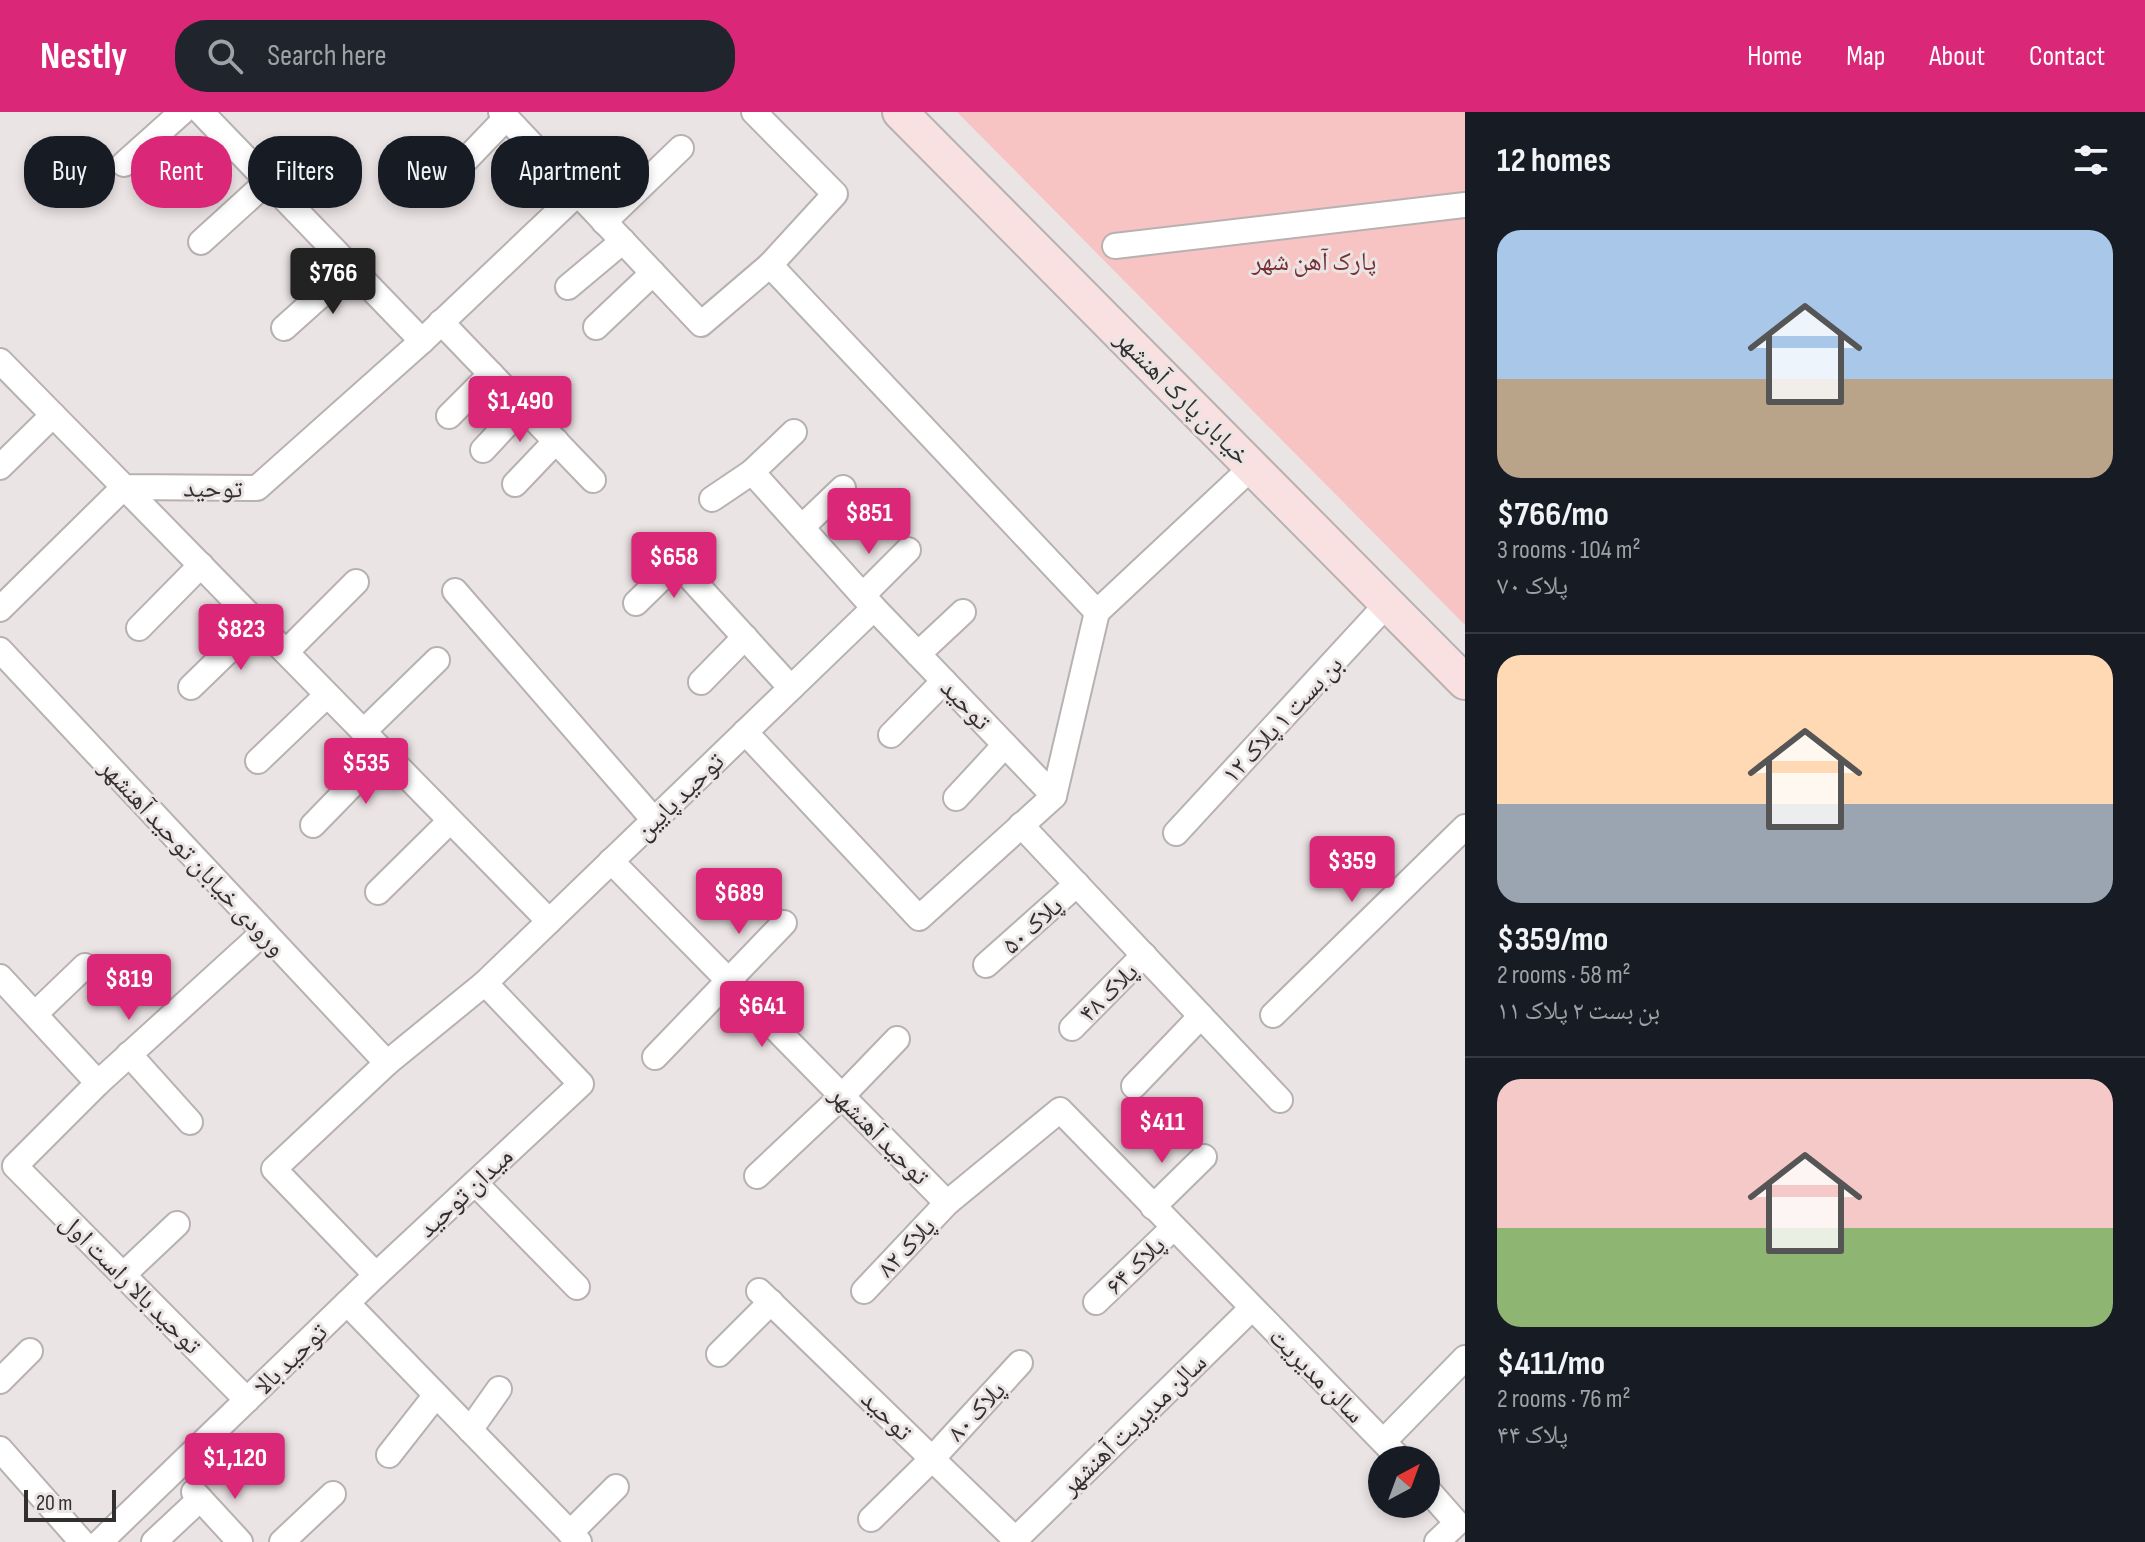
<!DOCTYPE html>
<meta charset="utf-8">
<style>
:root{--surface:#171b24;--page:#20242c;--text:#f1f3f6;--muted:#9ea1a6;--line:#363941;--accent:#db2777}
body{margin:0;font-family:"Sofia Sans Condensed","Noto Naskh Arabic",sans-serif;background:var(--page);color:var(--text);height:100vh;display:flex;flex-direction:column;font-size:30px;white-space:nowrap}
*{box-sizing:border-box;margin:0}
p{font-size:26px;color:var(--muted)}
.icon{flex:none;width:44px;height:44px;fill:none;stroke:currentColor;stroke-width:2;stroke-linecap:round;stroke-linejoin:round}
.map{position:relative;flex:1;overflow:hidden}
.details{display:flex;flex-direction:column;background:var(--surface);width:680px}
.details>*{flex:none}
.hud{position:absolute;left:24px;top:24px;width:760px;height:72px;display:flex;gap:16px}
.needle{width:52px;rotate:41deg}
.controls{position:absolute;left:1368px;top:1334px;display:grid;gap:16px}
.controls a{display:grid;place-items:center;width:72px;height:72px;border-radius:50%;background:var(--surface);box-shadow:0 4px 12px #0003;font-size:40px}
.scale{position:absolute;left:24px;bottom:20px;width:92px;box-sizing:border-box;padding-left:8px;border:4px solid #322f2f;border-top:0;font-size:22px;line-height:28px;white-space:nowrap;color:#322f2f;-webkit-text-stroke:6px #ebe4e4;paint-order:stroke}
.price{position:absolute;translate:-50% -68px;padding:0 18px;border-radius:8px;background:var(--accent);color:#fff;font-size:26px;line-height:52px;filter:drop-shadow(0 2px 4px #0008)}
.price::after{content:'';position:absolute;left:50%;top:48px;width:24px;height:18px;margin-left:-12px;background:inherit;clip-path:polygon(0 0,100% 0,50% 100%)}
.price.on{background:#222;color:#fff}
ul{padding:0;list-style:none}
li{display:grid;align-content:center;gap:16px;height:424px;padding:0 32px}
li+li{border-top:2px solid var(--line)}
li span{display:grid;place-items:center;height:248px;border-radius:24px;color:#555}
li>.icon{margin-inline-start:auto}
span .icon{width:144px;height:144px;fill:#fffc;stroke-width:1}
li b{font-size:34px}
h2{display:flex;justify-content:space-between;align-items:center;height:96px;padding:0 32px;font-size:34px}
.chip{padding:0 28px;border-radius:32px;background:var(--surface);box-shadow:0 4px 12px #0003;font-size:28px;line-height:72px}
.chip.on{background:var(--accent);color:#fff}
header{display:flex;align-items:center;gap:48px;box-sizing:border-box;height:112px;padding:0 40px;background:var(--accent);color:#fff}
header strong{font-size:38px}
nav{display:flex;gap:44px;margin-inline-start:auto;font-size:28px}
.search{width:560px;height:72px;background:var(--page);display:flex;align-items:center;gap:20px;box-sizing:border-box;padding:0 28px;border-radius:32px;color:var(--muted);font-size:30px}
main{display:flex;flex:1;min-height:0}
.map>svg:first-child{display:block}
.green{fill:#f8c3c3}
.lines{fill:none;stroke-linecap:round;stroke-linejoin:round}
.street-casing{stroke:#b8b1b1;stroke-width:28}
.secondary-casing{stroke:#b8b1b1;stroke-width:38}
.street{stroke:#fff;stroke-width:24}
.secondary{stroke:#f9e0e1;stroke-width:34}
.labels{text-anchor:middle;stroke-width:6;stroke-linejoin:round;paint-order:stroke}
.park-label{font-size:26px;fill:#773135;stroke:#ebe4e4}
.street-label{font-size:26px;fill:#322f2f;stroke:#ebe4e4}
</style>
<header>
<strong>Nestly</strong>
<div class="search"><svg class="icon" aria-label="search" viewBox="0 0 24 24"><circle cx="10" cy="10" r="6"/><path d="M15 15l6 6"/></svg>Search here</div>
<nav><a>Home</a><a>Map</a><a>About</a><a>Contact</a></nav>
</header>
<main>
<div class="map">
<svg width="1465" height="1430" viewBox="0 0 1465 1430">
<rect width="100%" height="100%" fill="#ebe4e4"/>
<!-- green -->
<path class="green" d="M 957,0 L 1465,0 L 1465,513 L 1461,509 Z"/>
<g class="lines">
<defs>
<g id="street">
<path d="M 201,0 L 422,229 L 578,81"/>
<path d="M 501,0 L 701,212 L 770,153 L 835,82 L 754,0"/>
<path d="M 124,52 L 182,0"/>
<path d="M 459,55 L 506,6"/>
<path d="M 604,110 L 681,36"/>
<path d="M 201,130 L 268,69"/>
<path d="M 1115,134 L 1465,93"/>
<path d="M 770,153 L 1097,500 L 1252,355"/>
<path d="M 568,175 L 623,129"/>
<path d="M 441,210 L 593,368"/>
<path d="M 596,215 L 653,161"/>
<path d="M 284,216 L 351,156"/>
<path d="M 0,249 L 124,375 L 257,376 L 422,229"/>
<path d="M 449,304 L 491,262"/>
<path d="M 483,338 L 523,295"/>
<path d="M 0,355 L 53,303"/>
<path d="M 752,360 L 874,496 L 1054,684 L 1097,500"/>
<path d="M 515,372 L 556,329"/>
<path d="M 712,387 L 752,360 L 794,320"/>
<path d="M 802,415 L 843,376"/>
<path d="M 455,479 L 654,708"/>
<path d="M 863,483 L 908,438"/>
<path d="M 636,491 L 677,451 L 791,576"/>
<path d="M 0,497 L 124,375 L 549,809"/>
<path d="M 139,516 L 201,453"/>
<path d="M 0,538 L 387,951"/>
<path d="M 286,540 L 356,470"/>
<path d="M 918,542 L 963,500"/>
<path d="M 701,570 L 745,525"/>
<path d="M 191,575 L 258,510"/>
<path d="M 364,619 L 437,548"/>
<path d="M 745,620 L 919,806 L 1054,684"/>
<path d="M 891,623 L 944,569"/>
<path d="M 258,649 L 327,583"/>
<path d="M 956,686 L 1005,633"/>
<path d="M 313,713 L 384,640"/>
<path d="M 1021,713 L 1280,988"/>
<path d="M 1176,721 L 1387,492"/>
<path d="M 611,749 L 947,1091"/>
<path d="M 378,780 L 450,709"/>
<path d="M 986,853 L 1077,772"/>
<path d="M 0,865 L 98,971 L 264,820"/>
<path d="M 485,871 L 581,972 L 376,1163 L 274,1057 L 387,951 Z"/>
<path d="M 485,871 L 874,496"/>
<path d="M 35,902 L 85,854"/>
<path d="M 1273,903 L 1465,715"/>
<path d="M 1072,916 L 1144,843"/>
<path d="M 129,942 L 190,1010"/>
<path d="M 655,945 L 784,811"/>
<path d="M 98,971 L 15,1054 L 247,1288"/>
<path d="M 1134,974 L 1201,904"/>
<path d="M 757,1064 L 842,984 L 897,927"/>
<path d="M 475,1071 L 577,1175"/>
<path d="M 1153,1095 L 1204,1045"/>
<path d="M 123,1163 L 177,1112"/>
<path d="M 759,1179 L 1018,1430"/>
<path d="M 864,1179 L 947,1091 L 1060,998 L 1401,1348"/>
<path d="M 1096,1190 L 1173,1116"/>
<path d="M 347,1191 L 579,1430"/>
<path d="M 719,1242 L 771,1190"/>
<path d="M 0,1269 L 30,1239"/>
<path d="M 470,1318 L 499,1277"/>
<path d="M 1384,1329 L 1465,1246"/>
<path d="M 0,1337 L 82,1430"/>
<path d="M 389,1343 L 436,1283"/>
<path d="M 1426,1376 L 1457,1411 L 1437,1430"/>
<path d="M 194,1380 L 240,1430"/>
<path d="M 871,1407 L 932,1347 L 1020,1251"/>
<path d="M 570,1421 L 616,1375"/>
<path d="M 1016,1427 L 1251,1197"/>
<path d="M 100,1430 L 376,1163"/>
<path d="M 154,1430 L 200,1387"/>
<path d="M 282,1430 L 333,1382"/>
</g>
<path id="secondary" d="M 900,0 L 1465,570"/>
</defs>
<!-- street casing -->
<use href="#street" class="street-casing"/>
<!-- secondary casing -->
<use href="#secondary" class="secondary-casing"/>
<!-- street -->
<use href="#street" class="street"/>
<!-- secondary -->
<use href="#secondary" class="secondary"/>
</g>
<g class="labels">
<!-- park labels -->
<g class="park-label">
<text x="1314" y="158">پارک آهن شهر</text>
</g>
<!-- street labels -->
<g class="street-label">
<text transform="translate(1183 285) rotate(45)" y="9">خیابان پارک آهنشهر</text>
<text transform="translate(213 376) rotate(1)" y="9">توحید</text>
<text transform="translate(966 592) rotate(46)" y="9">توحید</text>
<text transform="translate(1282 607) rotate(-47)" y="9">بن بست ۱ پلاک ۱۲</text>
<text transform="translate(679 684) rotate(-44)" y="9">توحید پایین</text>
<text transform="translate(193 745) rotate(47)" y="9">ورودی خیابان توحید آهنشهر</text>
<text transform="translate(1032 813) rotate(-42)" y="9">پلاک ۵۰</text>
<text transform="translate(1108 880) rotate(-45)" y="9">پلاک ۴۸</text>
<text transform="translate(880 1023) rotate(45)" y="9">توحید آهنشهر</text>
<text transform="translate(465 1080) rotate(-43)" y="9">میدان توحید</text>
<text transform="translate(906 1135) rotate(-47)" y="9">پلاک ۸۲</text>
<text transform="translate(1135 1153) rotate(-44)" y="9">پلاک ۶۴</text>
<text transform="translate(131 1171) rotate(45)" y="9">توحید بالا راست اول</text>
<text transform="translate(290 1247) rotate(-44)" y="9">توحید بالا</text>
<text transform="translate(1317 1263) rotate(45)" y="9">سالن مدیریت</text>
<text transform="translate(976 1299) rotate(-47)" y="9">پلاک ۸۰</text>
<text transform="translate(887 1303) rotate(44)" y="9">توحید</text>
<text transform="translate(1133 1312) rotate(-44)" y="9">سالن مدیریت آهنشهر</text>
</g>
</g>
</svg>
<div class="controls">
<a><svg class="needle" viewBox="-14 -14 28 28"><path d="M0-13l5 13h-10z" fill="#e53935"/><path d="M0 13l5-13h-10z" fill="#9ea1a6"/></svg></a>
</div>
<div class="scale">20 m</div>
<b class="price on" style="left:333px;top:204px">$766</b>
<b class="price" style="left:520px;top:332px">$1,490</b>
<b class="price" style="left:869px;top:444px">$851</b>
<b class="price" style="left:674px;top:488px">$658</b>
<b class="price" style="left:241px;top:560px">$823</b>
<b class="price" style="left:366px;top:694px">$535</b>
<b class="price" style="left:1352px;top:792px">$359</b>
<b class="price" style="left:739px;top:824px">$689</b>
<b class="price" style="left:129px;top:910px">$819</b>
<b class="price" style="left:762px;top:937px">$641</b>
<b class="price" style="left:1162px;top:1053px">$411</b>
<b class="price" style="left:235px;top:1389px">$1,120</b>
<div class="hud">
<a class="chip">Buy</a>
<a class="chip on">Rent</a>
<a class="chip">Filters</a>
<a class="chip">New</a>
<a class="chip">Apartment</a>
</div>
</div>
<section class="details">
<h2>12 homes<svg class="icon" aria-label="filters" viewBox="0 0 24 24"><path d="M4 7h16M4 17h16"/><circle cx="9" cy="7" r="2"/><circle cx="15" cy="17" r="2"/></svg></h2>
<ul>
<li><span style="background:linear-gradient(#a9c7e8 60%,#b9a48a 0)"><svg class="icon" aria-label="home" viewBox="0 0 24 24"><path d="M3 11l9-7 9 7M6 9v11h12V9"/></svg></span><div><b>$766/mo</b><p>3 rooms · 104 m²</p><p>پلاک ۷۰</p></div></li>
<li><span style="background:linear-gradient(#ffd9b3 60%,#9aa5b1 0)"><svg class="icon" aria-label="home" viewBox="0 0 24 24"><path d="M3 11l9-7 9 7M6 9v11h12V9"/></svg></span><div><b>$359/mo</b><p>2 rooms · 58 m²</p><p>بن بست ۲ پلاک ۱۱</p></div></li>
<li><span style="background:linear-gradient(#f6c9c9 60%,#8fb573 0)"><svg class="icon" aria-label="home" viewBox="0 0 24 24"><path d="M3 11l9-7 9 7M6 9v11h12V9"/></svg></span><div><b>$411/mo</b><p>2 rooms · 76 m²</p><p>پلاک ۴۴</p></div></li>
</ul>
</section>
</main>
